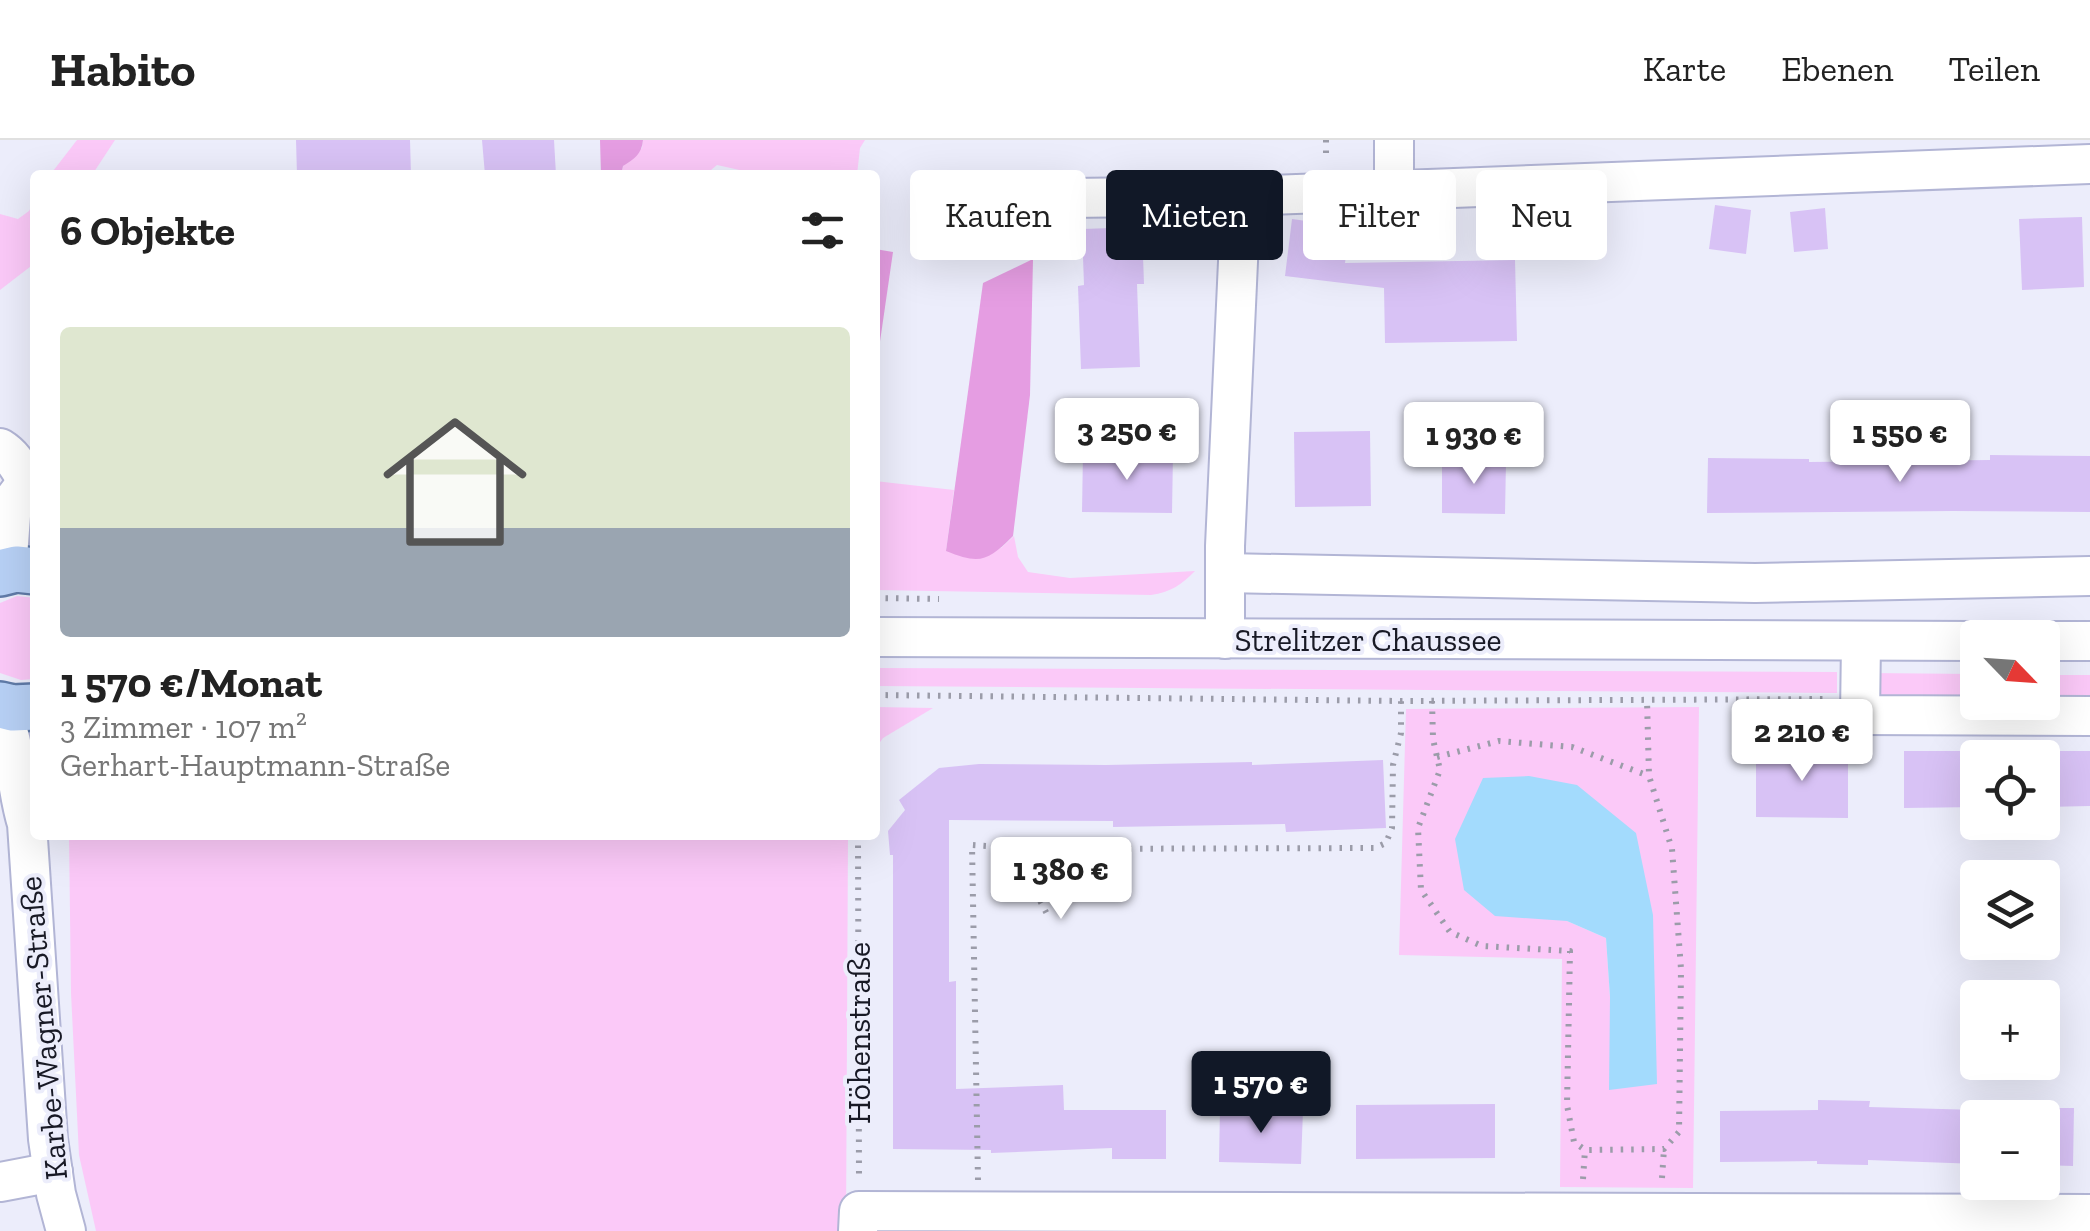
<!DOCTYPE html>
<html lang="de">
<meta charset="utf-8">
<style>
:root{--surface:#fff;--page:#f2f2f2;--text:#222;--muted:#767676;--line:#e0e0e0;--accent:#111827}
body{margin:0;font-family:"Zilla Slab",serif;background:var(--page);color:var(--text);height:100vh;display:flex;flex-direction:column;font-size:38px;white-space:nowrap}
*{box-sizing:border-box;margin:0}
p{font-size:32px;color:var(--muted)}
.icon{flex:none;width:55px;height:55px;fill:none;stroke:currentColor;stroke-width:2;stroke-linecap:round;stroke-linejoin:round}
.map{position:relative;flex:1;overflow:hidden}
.details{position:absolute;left:30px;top:30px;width:850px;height:670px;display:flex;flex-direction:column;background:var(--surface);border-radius:10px;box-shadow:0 10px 40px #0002}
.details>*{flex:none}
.guide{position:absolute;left:910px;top:30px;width:950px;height:90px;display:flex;gap:20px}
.needle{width:65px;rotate:115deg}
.controls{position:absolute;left:1960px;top:480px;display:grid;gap:20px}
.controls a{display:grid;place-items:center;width:100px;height:100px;border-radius:10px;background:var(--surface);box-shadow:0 10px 40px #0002;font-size:50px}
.price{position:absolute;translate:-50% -85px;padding:0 22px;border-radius:10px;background:#fff;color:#222;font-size:32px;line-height:65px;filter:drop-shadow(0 2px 5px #0008)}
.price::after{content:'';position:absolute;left:50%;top:60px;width:30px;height:22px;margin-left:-15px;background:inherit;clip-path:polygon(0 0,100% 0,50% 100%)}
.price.current{background:var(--accent);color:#fff}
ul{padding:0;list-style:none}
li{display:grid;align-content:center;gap:20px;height:530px;padding:0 30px}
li+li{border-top:2px solid var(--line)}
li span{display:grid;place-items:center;height:310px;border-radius:10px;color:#555}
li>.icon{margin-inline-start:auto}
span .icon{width:180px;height:180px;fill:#fffc;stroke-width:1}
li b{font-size:42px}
h2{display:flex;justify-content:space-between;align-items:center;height:120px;padding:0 30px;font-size:42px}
.chip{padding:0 35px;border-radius:10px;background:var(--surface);box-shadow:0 10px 40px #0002;font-size:35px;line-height:90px}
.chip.current{background:var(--accent);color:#fff}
header{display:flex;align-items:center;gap:60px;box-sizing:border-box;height:140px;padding:0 50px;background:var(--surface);border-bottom:2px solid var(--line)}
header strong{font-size:48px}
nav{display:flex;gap:55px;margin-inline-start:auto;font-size:35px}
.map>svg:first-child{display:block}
.green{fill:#fbc9f8;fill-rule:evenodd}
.forest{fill:#e59de2}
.water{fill:#a3dbfd}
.building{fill:#d8c2f5}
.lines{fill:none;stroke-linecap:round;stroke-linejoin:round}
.minor-casing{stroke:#b2b5d5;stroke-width:42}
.major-casing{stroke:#607ba8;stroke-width:50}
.path{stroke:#9b9ca9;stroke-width:6;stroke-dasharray:2.5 8;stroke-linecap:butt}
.minor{stroke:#fff;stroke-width:38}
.major{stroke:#b7d0f5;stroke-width:45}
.labels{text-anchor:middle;stroke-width:8;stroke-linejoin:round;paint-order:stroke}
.street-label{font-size:32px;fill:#181925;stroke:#ecedfb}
</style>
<header>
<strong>Habito</strong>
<nav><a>Karte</a><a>Ebenen</a><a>Teilen</a></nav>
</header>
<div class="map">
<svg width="2090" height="1091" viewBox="0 0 2090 1091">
<rect width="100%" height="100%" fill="#ecedfb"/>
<!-- green -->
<g class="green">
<path d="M 77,0 L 115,0 L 92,35 L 50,35 Z"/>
<path d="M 643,0 L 865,0 L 860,8 L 857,35 L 762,35 L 717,25 L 705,35 L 621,35 L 623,26 L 642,8 Z"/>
<path d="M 35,60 L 35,123 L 0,150 L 0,74 L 18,79 L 29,71 Z"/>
<path d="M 875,341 L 954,350 L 946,411 L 1001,408 L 1014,396 L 1018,417 L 1028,432 L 1070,438 L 1195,431 C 1181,445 1171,452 1151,455 L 875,450 Z"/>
<path d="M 17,456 L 35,458 L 34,539 L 21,540 L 0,533 L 0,463 Z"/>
<path d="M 875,528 L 1837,532 L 1837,553 L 875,546 Z"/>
<path d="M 1867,533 L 1977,534 L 1978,562 L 2042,562 L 2043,535 L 2090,535 L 2090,564 L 1867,561 Z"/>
<path d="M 875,567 L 933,568 L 883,598 L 875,609 Z"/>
<path d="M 1699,567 L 1693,1048 L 1560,1047 L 1562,819 L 1399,815 L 1406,569 ZM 1653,775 L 1610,857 L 1606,798 L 1567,781 Z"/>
<path d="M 69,695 L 848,695 L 846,1091 L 96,1091 L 79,1015 L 71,853 Z"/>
</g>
<!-- forest -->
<g class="forest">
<path d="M 600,0 L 643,0 C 642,14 634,19 623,26 L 621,35 L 601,35 Z"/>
<path d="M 875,109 L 893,112 L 875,236 Z"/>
<path d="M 1033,119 L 1030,255 L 1013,396 C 988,421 980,425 946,411 L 983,143 Z"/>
</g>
<!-- water -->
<path class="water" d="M 1529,636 L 1577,645 L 1636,693 L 1653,775 L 1657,944 L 1609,950 L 1610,857 L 1606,798 L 1567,781 L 1495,776 L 1464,750 L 1455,699 L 1483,638 Z"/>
<!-- building -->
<g class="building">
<path d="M 296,0 L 410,0 L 411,35 L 297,35 Z"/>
<path d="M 482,0 L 554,0 L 556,35 L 485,35 Z"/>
<path d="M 954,47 L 990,47 L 990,82 L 954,81 Z"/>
<path d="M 1715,65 L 1751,70 L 1746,114 L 1709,109 Z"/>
<path d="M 1825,68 L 1828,109 L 1794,112 L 1790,72 Z"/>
<path d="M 2082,77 L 2084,147 L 2022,150 L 2019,79 Z"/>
<path d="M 1292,79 L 1350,87 L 1345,123 L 1515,120 L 1517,201 L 1385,203 L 1384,148 L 1285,136 Z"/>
<path d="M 1142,87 L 1144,144 L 1137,144 L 1140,227 L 1081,229 L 1078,146 L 1084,145 L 1082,89 Z"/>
<path d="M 1370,291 L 1371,366 L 1295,367 L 1294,292 Z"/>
<path d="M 1083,312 L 1173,314 L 1172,373 L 1082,372 Z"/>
<path d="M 1990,315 L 2090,316 L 2090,372 L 1953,371 L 1707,373 L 1708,318 L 1809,319 L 1809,322 L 1990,320 Z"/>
<path d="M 1442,320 L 1506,322 L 1505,374 L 1442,373 Z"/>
<path d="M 1756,610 L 1848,611 L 1848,678 L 1756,677 Z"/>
<path d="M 1904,611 L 1978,611 L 1978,667 L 1904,668 Z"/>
<path d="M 2045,611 L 2090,611 L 2090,666 L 2045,667 Z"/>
<path d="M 1383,620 L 1386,688 L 1286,692 L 1285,684 L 1113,687 L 1113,681 L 949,680 L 949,842 L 956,841 L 956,949 L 1063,945 L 1064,970 L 1166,970 L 1166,1019 L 1112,1019 L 1112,1008 L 991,1013 L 991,1010 L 893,1009 L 893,715 L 890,715 L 888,691 L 905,670 L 899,660 L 939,628 L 979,624 L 1106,625 L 1252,622 L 1252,625 Z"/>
<path d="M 1818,960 L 1870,961 L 1869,967 L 1978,970 L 1978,1024 L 1868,1020 L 1868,1025 L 1817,1024 L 1817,1021 L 1720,1022 L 1720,971 L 1818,970 Z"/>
<path d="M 1495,964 L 1495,1018 L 1356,1019 L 1356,965 Z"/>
<path d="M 2042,968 L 2074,968 L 2073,1026 L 2042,1025 Z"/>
<path d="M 1220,969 L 1303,970 L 1301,1024 L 1219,1022 Z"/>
</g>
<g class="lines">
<defs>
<g id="minor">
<path d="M 1394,0 L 1394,50"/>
<path d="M 1033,68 L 1067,58 L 1241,56 L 2090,24"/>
<path d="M 0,308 C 18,319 22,336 35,352"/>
<path d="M 1,432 L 8,417 L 12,362 L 27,342"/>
<path d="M 1225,433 L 1755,443 L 2090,436"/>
<path d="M 875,497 L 1978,501"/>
<path d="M 1225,499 L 1225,406 L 1241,56"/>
<path d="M 2042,501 L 2090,501"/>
<path d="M 1861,502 L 1860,575 L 2090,576"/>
<path d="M 0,569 C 17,604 15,647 27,684 L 48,999 L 56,1054 L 66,1091"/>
<path d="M 0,1042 L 53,1032"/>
<path d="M 858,1091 L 859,1071 L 2090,1074"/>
</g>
<g id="major">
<path d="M 0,433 L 16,429 L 35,431"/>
<path d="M 0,565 L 13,568 L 35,567"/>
</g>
</defs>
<!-- minor casing -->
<use href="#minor" class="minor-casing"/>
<!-- major casing -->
<use href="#major" class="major-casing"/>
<!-- path -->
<g class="path">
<path d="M 1326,0 L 1326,21"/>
<path d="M 875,458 L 939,459"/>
<path d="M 875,555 L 1401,561 L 1829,559"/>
<path d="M 1432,561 L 1433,599 L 1440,630 L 1418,688 L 1421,750 L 1450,792 L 1482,806 L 1570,811 L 1567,965 L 1574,1002 L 1585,1010 L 1664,1009 L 1679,992 L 1681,829 L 1672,709 L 1649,636 L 1647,560"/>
<path d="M 1437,617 L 1499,601 L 1572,607 L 1649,636"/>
<path d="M 858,695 L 859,1039"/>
<path d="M 1035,709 L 1375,708 L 1386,703 L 1392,688 L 1393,625 L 1401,593 L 1401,561"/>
<path d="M 1662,1038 L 1664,1009"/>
<path d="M 1583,1039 L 1585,1010"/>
<path d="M 978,1040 L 972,705 L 1035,709 L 1035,751 L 1047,774"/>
</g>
<!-- minor -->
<use href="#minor" class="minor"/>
<!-- major -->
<use href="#major" class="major"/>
</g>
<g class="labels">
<!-- street labels -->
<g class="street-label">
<text x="1368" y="511">Strelitzer Chaussee</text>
<text transform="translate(43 888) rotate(-95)" y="11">Karbe-Wagner-Straße</text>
<text transform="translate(859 893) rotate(-90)" y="11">Höhenstraße</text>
</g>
</g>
</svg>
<div class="controls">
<a><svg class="needle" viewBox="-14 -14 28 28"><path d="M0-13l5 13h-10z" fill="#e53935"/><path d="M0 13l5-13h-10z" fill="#767676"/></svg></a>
<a><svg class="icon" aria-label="locate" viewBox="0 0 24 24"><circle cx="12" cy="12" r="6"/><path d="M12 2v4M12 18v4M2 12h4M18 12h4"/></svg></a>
<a><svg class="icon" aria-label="layers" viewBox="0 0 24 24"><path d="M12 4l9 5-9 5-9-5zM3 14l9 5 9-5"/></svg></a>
<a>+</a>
<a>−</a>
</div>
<b class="price" style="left:1127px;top:343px">3 250 €</b>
<b class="price" style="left:1900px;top:345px">1 550 €</b>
<b class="price" style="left:1474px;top:347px">1 930 €</b>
<b class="price" style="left:1802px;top:644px">2 210 €</b>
<b class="price" style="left:1061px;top:782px">1 380 €</b>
<b class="price current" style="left:1261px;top:996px">1 570 €</b>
<div class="guide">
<a class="chip">Kaufen</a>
<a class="chip current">Mieten</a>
<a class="chip">Filter</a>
<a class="chip">Neu</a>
</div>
<section class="details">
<h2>6 Objekte<svg class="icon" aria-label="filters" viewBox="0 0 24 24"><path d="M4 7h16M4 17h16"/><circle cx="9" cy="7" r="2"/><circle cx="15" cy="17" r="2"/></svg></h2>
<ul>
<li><span style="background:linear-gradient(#dfe7d0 65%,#9aa5b1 0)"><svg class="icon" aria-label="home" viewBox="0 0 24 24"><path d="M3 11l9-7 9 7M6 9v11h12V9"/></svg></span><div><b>1 570 €/Monat</b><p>3 Zimmer · 107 m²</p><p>Gerhart-Hauptmann-Straße</p></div></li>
</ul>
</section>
</div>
